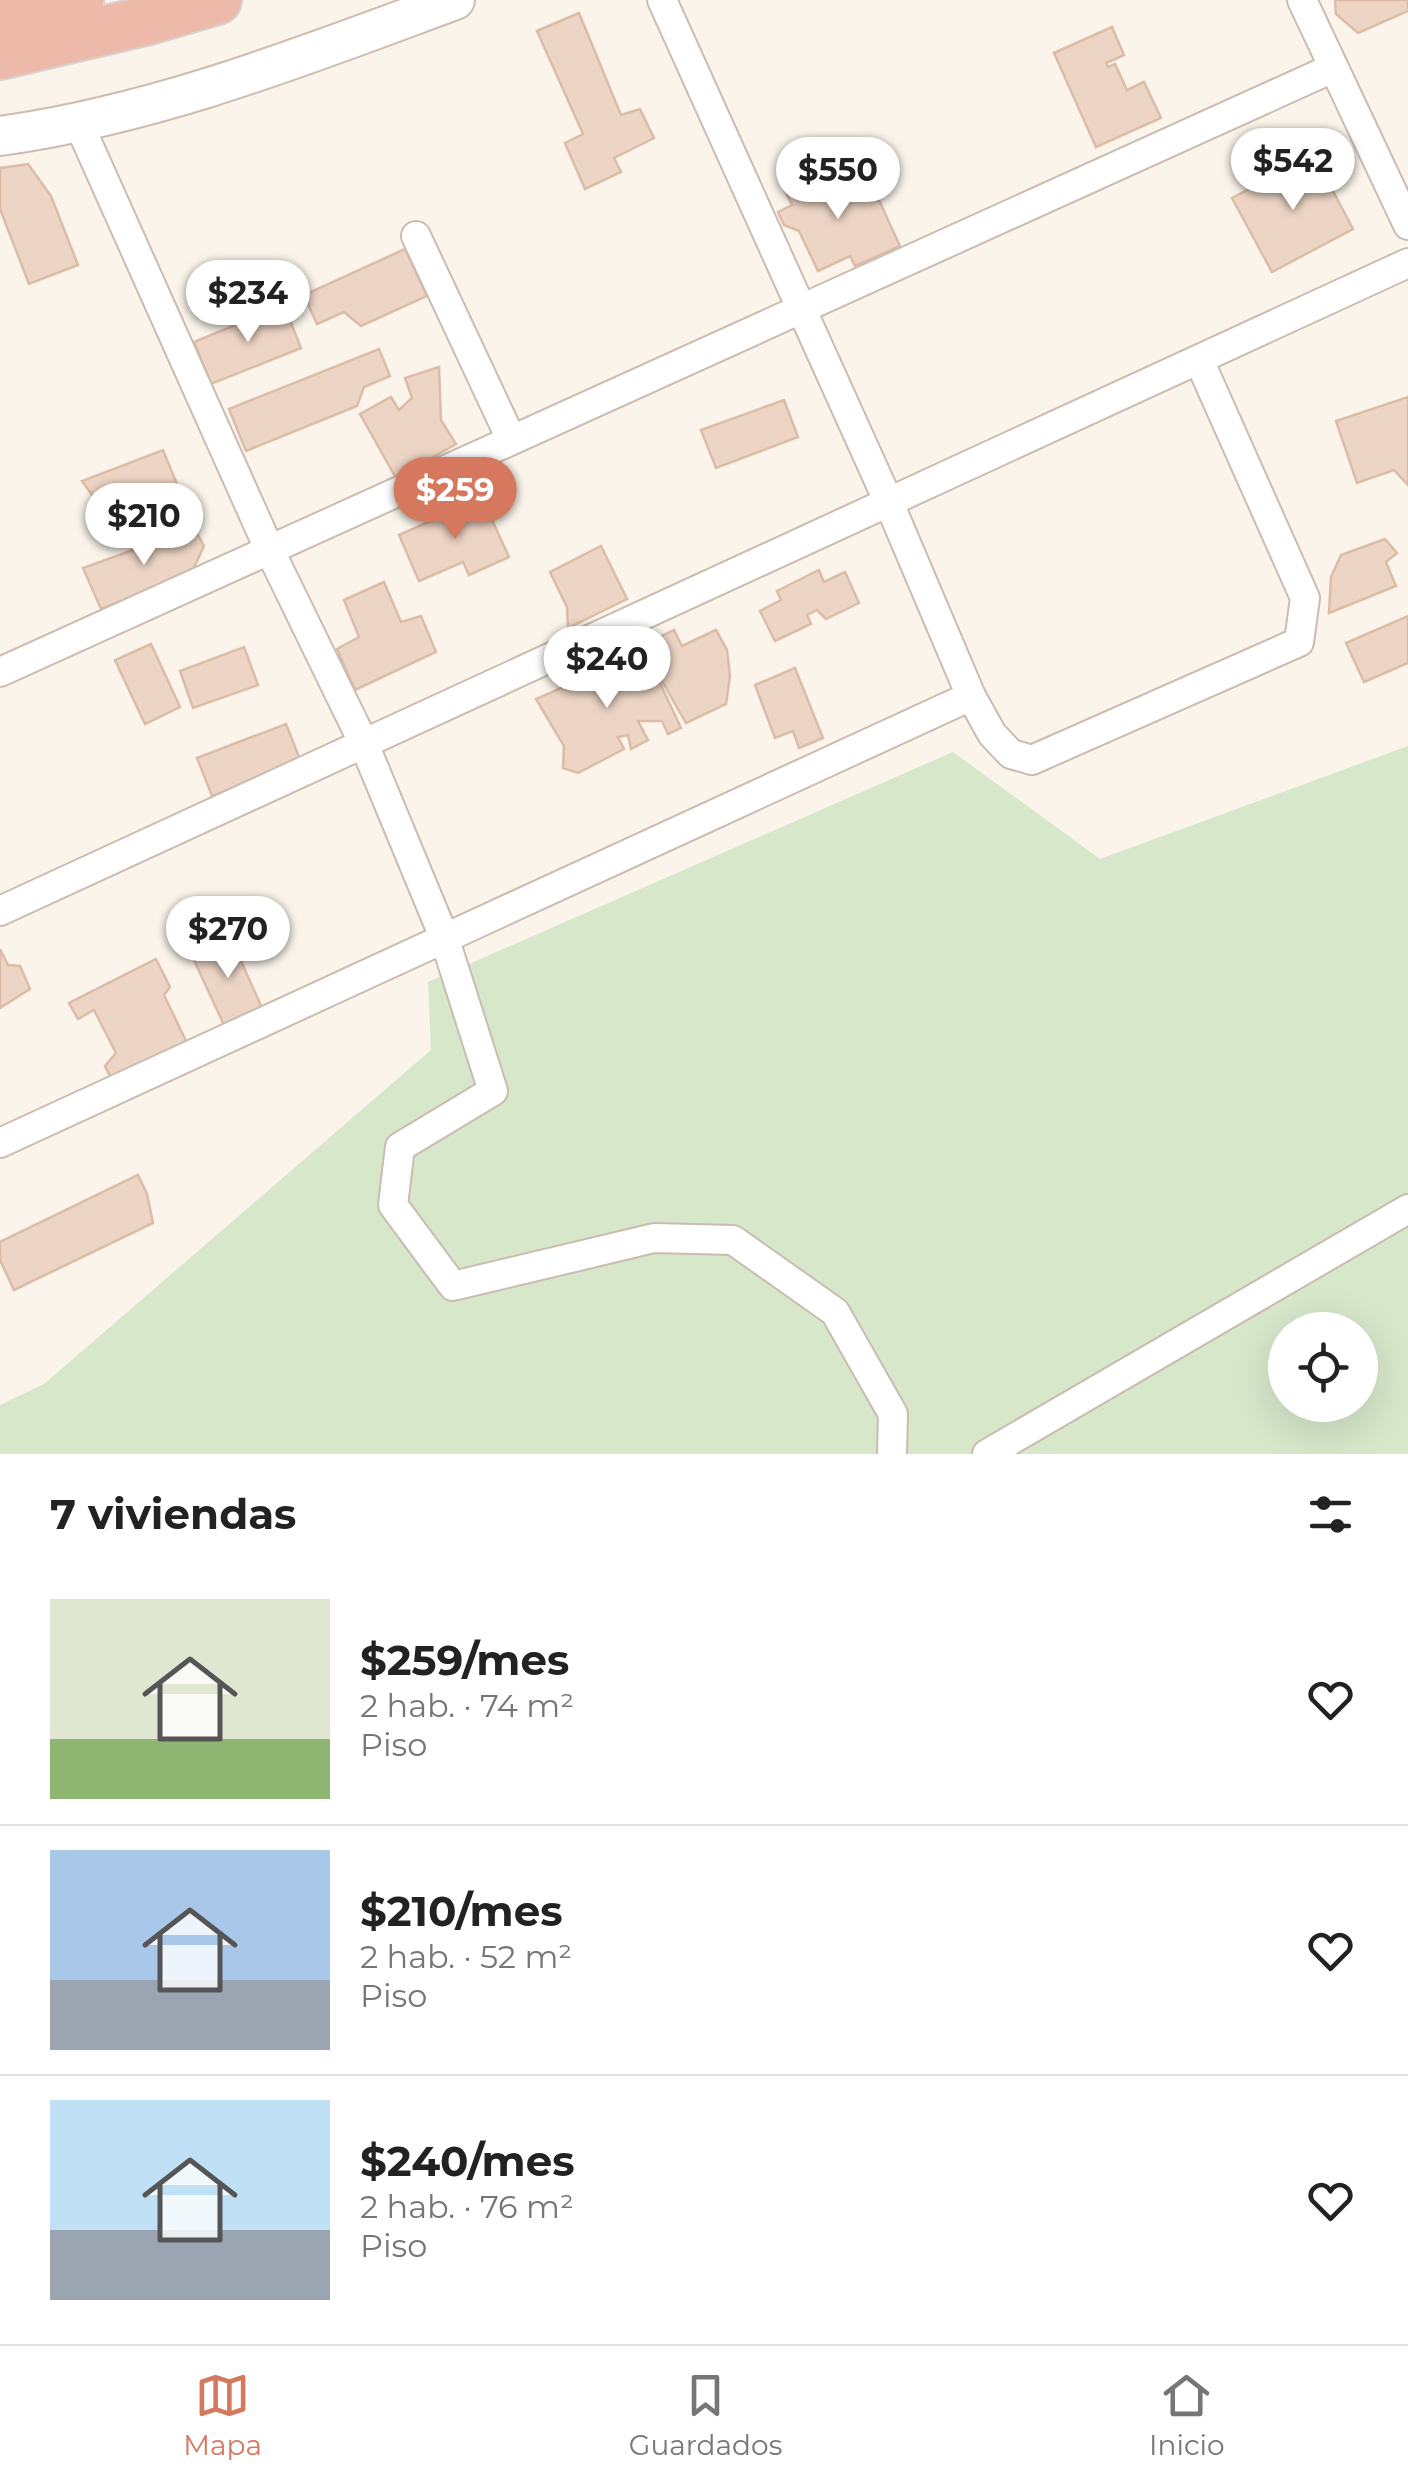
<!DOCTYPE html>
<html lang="es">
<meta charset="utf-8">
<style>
:root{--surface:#fff;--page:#f2f2f2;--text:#222;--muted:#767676;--line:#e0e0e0;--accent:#d5785e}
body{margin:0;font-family:Montserrat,sans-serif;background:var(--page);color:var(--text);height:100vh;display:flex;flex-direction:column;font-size:38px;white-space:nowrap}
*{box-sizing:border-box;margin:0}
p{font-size:32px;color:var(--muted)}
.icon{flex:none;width:55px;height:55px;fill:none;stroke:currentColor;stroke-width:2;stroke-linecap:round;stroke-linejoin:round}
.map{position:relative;height:1454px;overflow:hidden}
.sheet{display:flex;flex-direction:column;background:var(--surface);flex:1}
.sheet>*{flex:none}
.buttons{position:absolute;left:1268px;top:1312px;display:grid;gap:20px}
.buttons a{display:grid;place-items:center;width:110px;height:110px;border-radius:50%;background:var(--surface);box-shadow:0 10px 40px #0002;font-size:50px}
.price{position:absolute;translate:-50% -85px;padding:0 22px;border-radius:35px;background:#fff;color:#222;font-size:32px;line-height:65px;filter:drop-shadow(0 2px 5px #0008)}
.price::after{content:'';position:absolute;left:50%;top:60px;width:30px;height:22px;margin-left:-15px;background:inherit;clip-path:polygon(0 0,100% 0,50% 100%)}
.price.current{background:var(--accent);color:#fff}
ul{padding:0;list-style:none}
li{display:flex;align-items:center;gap:30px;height:250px;padding:0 50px}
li+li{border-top:2px solid var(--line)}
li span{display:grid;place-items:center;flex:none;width:280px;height:200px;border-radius:0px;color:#555}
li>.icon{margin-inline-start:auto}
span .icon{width:120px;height:120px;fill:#fffc;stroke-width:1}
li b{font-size:42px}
h2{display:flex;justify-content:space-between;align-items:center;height:120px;padding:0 50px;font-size:42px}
.tabs{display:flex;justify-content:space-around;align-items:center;height:140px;border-top:2px solid var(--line);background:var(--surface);font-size:28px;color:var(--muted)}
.tabs a{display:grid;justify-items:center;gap:5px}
.tabs .current{color:var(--accent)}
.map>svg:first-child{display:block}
.green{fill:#d6e7ca;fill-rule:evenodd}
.building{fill:#edd5c5;stroke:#ddbca7;stroke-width:2.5}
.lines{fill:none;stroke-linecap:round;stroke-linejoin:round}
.street-casing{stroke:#cbbcb1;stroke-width:32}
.secondary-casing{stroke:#cebdaf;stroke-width:42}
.highway-casing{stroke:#d8d1ce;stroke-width:52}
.street{stroke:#fff;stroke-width:28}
.secondary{stroke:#fff;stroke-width:38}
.highway{stroke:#edbaa9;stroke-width:48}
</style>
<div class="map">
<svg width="1408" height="1454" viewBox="0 0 1408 1454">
<rect width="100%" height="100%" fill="#faf4ea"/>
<!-- green -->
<path class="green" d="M 1408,746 L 1408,1454 L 0,1454 L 0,1405 L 44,1384 L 431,1050 L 428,982 L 953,752 L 1100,859 ZM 1285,1330 L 1360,1330 L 1360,1405 L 1285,1405 Z"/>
<!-- building -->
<g class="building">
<path d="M 1335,0 L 1408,0 L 1408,11 L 1358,33 L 1336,14 Z"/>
<path d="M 579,13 L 621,115 L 640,109 L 654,138 L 614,158 L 621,172 L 585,189 L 565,143 L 583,134 L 537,31 Z"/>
<path d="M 1112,27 L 1124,55 L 1106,63 L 1108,67 L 1115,64 L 1127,90 L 1144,82 L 1161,118 L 1096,147 L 1054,53 Z"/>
<path d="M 1314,155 L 1353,229 L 1272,272 L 1232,198 Z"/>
<path d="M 28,164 L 51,196 L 78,265 L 29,284 L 0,209 L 0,168 Z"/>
<path d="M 826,170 L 840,200 L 872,185 L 900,246 L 855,266 L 850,256 L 818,271 L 799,231 L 784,225 L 778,212 L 792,205 L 784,189 Z"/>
<path d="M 405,249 L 427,296 L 361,326 L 344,312 L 317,324 L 304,295 Z"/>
<path d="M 284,305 L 301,348 L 211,384 L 194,342 Z"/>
<path d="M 379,349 L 390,376 L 364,387 L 357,406 L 246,451 L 229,409 Z"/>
<path d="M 439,367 L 441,420 L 456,444 L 396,478 L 360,414 L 391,397 L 399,410 L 412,398 L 405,378 Z"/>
<path d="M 1408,397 L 1408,485 L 1394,470 L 1357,483 L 1336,421 Z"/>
<path d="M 784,400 L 798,437 L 716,468 L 701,430 Z"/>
<path d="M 163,450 L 179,489 L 107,516 L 82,481 Z"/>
<path d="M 482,498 L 509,557 L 469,575 L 463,562 L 419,581 L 399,535 Z"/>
<path d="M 194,528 L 204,546 L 191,574 L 101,609 L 83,568 Z"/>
<path d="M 1385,539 L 1397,553 L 1386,562 L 1396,586 L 1329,613 L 1331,577 L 1341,555 Z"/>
<path d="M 601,546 L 627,599 L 568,628 L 567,607 L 550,572 Z"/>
<path d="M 819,570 L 824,582 L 845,572 L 859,603 L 826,619 L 817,610 L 807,615 L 811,624 L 775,641 L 760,611 L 781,600 L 777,591 Z"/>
<path d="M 384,582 L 401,622 L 421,616 L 436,652 L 355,690 L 337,649 L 359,637 L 344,600 Z"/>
<path d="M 1408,616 L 1408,663 L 1364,682 L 1346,643 Z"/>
<path d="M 674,630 L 682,646 L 716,630 L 727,650 L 730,676 L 726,704 L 686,723 L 645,651 L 647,643 Z"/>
<path d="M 151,644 L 180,707 L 145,724 L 115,660 Z"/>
<path d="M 244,647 L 258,685 L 193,708 L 180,671 Z"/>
<path d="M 645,651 L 681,728 L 668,734 L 662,721 L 638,721 L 648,740 L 631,749 L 628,735 L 618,737 L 624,749 L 578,773 L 563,768 L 564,746 L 536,699 Z"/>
<path d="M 795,668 L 823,738 L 799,748 L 793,731 L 775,738 L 755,685 Z"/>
<path d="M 286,724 L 301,762 L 212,796 L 197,758 Z"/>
<path d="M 229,934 L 262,1008 L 224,1025 L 194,960 L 213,951 L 211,942 Z"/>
<path d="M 0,949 L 8,965 L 20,966 L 30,989 L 0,1008 Z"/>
<path d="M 156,959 L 170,987 L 164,995 L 187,1043 L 111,1078 L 105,1066 L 116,1053 L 94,1010 L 78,1019 L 69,1003 Z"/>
<path d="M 138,1175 L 147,1194 L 153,1223 L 14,1290 L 0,1260 L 0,1242 Z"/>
</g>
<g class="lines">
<defs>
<g id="street">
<path d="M 662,0 L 889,503 L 971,696 L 992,734 L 1011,754 L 1032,760 L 1299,642 L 1305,598 L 1199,360"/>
<path d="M 1302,0 L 1408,225"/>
<path d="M 78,122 L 270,551 L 364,744 L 444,937 L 493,1091 L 400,1147 L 393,1205 L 453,1286 L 654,1238 L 733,1240 L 835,1312 L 893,1414 L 892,1454"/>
<path d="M 416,236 L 511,439"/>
<path d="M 0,672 L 1333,68"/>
<path d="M 0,911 L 1408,263"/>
<path d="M 0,1143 L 971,696"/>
<path d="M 987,1454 L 1408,1209"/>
</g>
<path id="secondary" d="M 0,136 C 158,114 306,55 455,0"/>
<g id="highway">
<path d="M 0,18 L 79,0"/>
<path d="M 0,55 L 145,21 L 217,0"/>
</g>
</defs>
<!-- street casing -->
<use href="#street" class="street-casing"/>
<!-- secondary casing -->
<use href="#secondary" class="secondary-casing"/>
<!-- highway casing -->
<use href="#highway" class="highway-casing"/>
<!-- street -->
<use href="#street" class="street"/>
<!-- secondary -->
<use href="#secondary" class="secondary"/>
<!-- highway -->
<use href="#highway" class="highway"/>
</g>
</svg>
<div class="buttons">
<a><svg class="icon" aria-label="locate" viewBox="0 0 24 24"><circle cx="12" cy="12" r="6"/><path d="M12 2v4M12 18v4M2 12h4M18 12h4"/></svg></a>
</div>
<b class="price" style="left:1293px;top:213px">$542</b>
<b class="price" style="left:838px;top:222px">$550</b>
<b class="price" style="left:248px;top:345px">$234</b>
<b class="price current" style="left:455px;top:542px">$259</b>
<b class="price" style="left:144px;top:568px">$210</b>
<b class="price" style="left:607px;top:711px">$240</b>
<b class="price" style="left:228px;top:981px">$270</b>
</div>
<section class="sheet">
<h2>7 viviendas<svg class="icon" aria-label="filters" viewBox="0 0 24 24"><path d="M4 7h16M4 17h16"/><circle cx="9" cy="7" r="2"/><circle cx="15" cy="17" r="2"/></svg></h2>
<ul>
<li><span style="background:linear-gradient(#dfe7d0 70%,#8fb573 0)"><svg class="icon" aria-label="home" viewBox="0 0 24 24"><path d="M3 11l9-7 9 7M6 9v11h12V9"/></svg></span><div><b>$259/mes</b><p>2 hab. · 74 m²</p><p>Piso</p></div><svg class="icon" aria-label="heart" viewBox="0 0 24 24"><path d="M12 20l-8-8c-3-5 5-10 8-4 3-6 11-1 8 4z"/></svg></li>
<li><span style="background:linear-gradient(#a9c7e8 65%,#9aa5b1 0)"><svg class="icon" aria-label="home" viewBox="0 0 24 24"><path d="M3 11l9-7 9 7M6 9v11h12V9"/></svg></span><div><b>$210/mes</b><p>2 hab. · 52 m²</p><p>Piso</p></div><svg class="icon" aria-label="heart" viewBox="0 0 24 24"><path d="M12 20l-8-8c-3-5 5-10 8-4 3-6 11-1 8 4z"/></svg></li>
<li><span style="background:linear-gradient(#bfe0f5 65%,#9aa5b1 0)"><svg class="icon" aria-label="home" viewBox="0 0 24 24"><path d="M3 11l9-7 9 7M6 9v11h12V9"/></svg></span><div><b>$240/mes</b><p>2 hab. · 76 m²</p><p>Piso</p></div><svg class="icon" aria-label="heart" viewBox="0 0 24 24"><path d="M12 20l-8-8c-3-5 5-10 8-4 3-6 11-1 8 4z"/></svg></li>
</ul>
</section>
<nav class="tabs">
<a class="current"><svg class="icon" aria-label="map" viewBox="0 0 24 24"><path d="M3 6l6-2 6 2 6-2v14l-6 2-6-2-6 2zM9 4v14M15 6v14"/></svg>Mapa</a>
<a><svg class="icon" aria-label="saved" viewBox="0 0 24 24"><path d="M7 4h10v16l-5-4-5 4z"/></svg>Guardados</a>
<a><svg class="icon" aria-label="home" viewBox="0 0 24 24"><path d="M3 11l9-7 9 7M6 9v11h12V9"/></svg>Inicio</a>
</nav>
